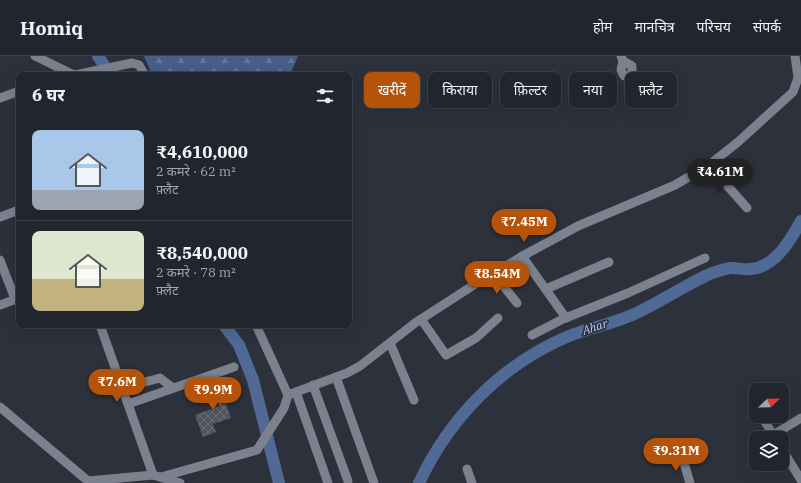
<!DOCTYPE html>
<html lang="hi">
<meta charset="utf-8">
<style>
:root{--surface:#21252d;--page:#292d35;--text:#f1f3f6;--muted:#a2a5aa;--line:#3e4249;--accent:#b45309}
body{margin:0;font-family:"IBM Plex Serif","Noto Sans Devanagari",serif;background:var(--page);color:var(--text);height:100vh;display:flex;flex-direction:column;font-size:15px;white-space:nowrap}
*{box-sizing:border-box;margin:0}
p{font-size:13px;color:var(--muted)}
.icon{flex:none;width:22px;height:22px;fill:none;stroke:currentColor;stroke-width:2;stroke-linecap:round;stroke-linejoin:round}
.map{position:relative;flex:1;overflow:hidden}
.drawer{position:absolute;left:16px;top:16px;width:336px;height:256px;display:flex;flex-direction:column;background:var(--surface);border-radius:8px;box-shadow:0 4px 16px #0002,0 0 0 1px var(--line)}
.drawer>*{flex:none}
.guide{position:absolute;left:364px;top:16px;width:377px;height:36px;display:flex;gap:8px}
.needle{width:26px;rotate:68deg}
.fabs{position:absolute;left:749px;top:327px;display:grid;gap:8px}
.fabs a{display:grid;place-items:center;width:40px;height:40px;border-radius:8px;background:var(--surface);box-shadow:0 4px 16px #0002,0 0 0 1px var(--line);font-size:20px}
.price{position:absolute;translate:-50% -34px;padding:0 9px;border-radius:14px;background:var(--accent);color:#fff;font-size:13px;line-height:26px;filter:drop-shadow(0 1px 2px #0008)}
.price::after{content:'';position:absolute;left:50%;top:24px;width:12px;height:9px;margin-left:-6px;background:inherit;clip-path:polygon(0 0,100% 0,50% 100%)}
.price.selected{background:#222;color:#fff}
ul{padding:0;list-style:none}
li{display:flex;align-items:center;gap:12px;height:100px;padding:0 16px}
li+li{border-top:1px solid var(--line)}
li span{display:grid;place-items:center;flex:none;width:112px;height:80px;border-radius:8px;color:#555}
li>.icon{margin-inline-start:auto}
span .icon{width:48px;height:48px;fill:#fffc;stroke-width:1}
li b{font-size:17px}
h2{display:flex;justify-content:space-between;align-items:center;height:48px;padding:0 16px;font-size:17px}
.chip{padding:0 14px;border-radius:8px;background:var(--surface);box-shadow:0 4px 16px #0002,0 0 0 1px var(--line);font-size:14px;line-height:36px}
.chip.selected{background:var(--accent);color:#fff}
header{display:flex;align-items:center;gap:24px;box-sizing:border-box;height:56px;padding:0 20px;background:var(--surface);border-bottom:1px solid var(--line)}
header strong{font-size:19px}
nav{display:flex;gap:22px;margin-inline-start:auto;font-size:14px}
.map>svg:first-child{display:block}
.forest{fill:url(#forest-firs)}
.lines{fill:none;stroke-linecap:round;stroke-linejoin:round}
.river{stroke:#516995;stroke-width:12}
.building{fill:url(#building-cross-hatch)}
.minor{stroke:#7b828e;stroke-width:9}
.labels{text-anchor:middle;stroke-width:3.5;stroke-linejoin:round;paint-order:stroke}
.water-label{font-size:12px;font-style:italic;fill:#b9d0fa;stroke:#2c313c}
</style>
<header>
<strong>Homiq</strong>
<nav><a>होम</a><a>मानचित्र</a><a>परिचय</a><a>संपर्क</a></nav>
</header>
<div class="map">
<svg width="801" height="427" viewBox="0 0 801 427">
<defs>
<pattern id="forest-firs" width="22" height="20" patternUnits="userSpaceOnUse"><rect width="22" height="20" fill="#475e89"/><path d="M5 1l3.5 6h-7zM16 11l3.5 6h-7z" fill="#62769a"/></pattern>
<pattern id="building-cross-hatch" width="8" height="8" patternUnits="userSpaceOnUse"><rect width="8" height="8" fill="#4f5661"/><path d="M0 0l8 8M0 8l8-8" fill="none" stroke="#696f78"/></pattern>
</defs>
<rect width="100%" height="100%" fill="#2c313c"/>
<!-- forest -->
<path class="forest" d="M 144,0 L 298,0 L 290,19 L 152,19 Z"/>
<g class="lines">
<!-- river -->
<g class="river">
<path d="M 98,0 L 110,19"/>
<path d="M 224,269 L 239,289 L 253,324 L 279,427"/>
<path d="M 419,427 C 450,361 502,308 569,280 C 589,272 612,268 632,259 C 659,247 685,229 712,217 C 718,215 727,212 733,212 C 739,212 745,214 751,213 C 775,211 790,185 801,165"/>
</g>
</g>
<!-- building -->
<path class="building" d="M 212,325 L 214,328 L 220,326 L 225,336 L 222,337 L 231,362 L 213,368 L 216,376 L 203,381 L 195,359 L 219,350 L 214,338 L 211,340 L 206,328 Z"/>
<g class="lines">
<!-- minor -->
<g class="minor">
<path d="M 35,0 L 74,19"/>
<path d="M 621,0 L 623,5 L 632,10 L 632,20 L 624,20 L 621,14 L 623,5"/>
<path d="M 75,19 L 132,7 L 139,9 L 145,19"/>
<path d="M 0,42 L 19,35"/>
<path d="M 709,109 L 747,152"/>
<path d="M 0,161 L 19,154"/>
<path d="M 522,200 L 566,262"/>
<path d="M 0,204 L 15,243"/>
<path d="M 493,217 L 517,247"/>
<path d="M 546,233 L 609,206"/>
<path d="M 0,249 L 19,242"/>
<path d="M 421,263 L 446,299 L 476,282 L 498,262"/>
<path d="M 100,269 L 153,419"/>
<path d="M 256,269 L 288,339 L 347,317 L 360,310 L 415,267 L 480,225 L 528,197 L 578,170 L 675,129 L 709,109 L 738,86 L 793,36 L 798,22 L 795,0"/>
<path d="M 532,279 L 563,263 L 628,237 L 705,202"/>
<path d="M 390,287 L 414,344"/>
<path d="M 336,321 L 374,427"/>
<path d="M 313,329 L 348,425"/>
<path d="M 122,332 L 160,322 L 173,332"/>
<path d="M 296,336 L 328,427"/>
<path d="M 128,348 L 234,311"/>
<path d="M 0,351 L 88,425 L 153,419 L 180,427"/>
<path d="M 764,364 L 775,382"/>
<path d="M 773,379 L 801,362"/>
<path d="M 782,393 L 801,424"/>
<path d="M 682,400 L 690,427"/>
<path d="M 467,413 L 472,427"/>
<path d="M 161,421 L 257,394 L 284,352 L 288,339"/>
</g>
</g>
<g class="labels">
<!-- water labels -->
<g class="water-label">
<text transform="translate(595 271) rotate(-18)" y="4">Ahar</text>
</g>
</g>
</svg>
<div class="fabs">
<a><svg class="needle" viewBox="-14 -14 28 28"><path d="M0-13l5 13h-10z" fill="#e53935"/><path d="M0 13l5-13h-10z" fill="#a2a5aa"/></svg></a>
<a><svg class="icon" aria-label="layers" viewBox="0 0 24 24"><path d="M12 4l9 5-9 5-9-5zM3 14l9 5 9-5"/></svg></a>
</div>
<b class="price selected" style="left:720px;top:137px">₹4.61M</b>
<b class="price" style="left:524px;top:187px">₹7.45M</b>
<b class="price" style="left:497px;top:239px">₹8.54M</b>
<b class="price" style="left:117px;top:347px">₹7.6M</b>
<b class="price" style="left:213px;top:355px">₹9.9M</b>
<b class="price" style="left:676px;top:416px">₹9.31M</b>
<div class="guide">
<a class="chip selected">खरीदें</a>
<a class="chip">किराया</a>
<a class="chip">फ़िल्टर</a>
<a class="chip">नया</a>
<a class="chip">फ़्लैट</a>
</div>
<section class="drawer">
<h2>6 घर<svg class="icon" aria-label="filters" viewBox="0 0 24 24"><path d="M4 7h16M4 17h16"/><circle cx="9" cy="7" r="2"/><circle cx="15" cy="17" r="2"/></svg></h2>
<ul>
<li><span style="background:linear-gradient(#a9c7e8 75%,#9aa5b1 0)"><svg class="icon" aria-label="home" viewBox="0 0 24 24"><path d="M3 11l9-7 9 7M6 9v11h12V9"/></svg></span><div><b>₹4,610,000</b><p>2 कमरे · 62 m²</p><p>फ़्लैट</p></div></li>
<li><span style="background:linear-gradient(#dfe7d0 60%,#c2b280 0)"><svg class="icon" aria-label="home" viewBox="0 0 24 24"><path d="M3 11l9-7 9 7M6 9v11h12V9"/></svg></span><div><b>₹8,540,000</b><p>2 कमरे · 78 m²</p><p>फ़्लैट</p></div></li>
</ul>
</section>
</div>
